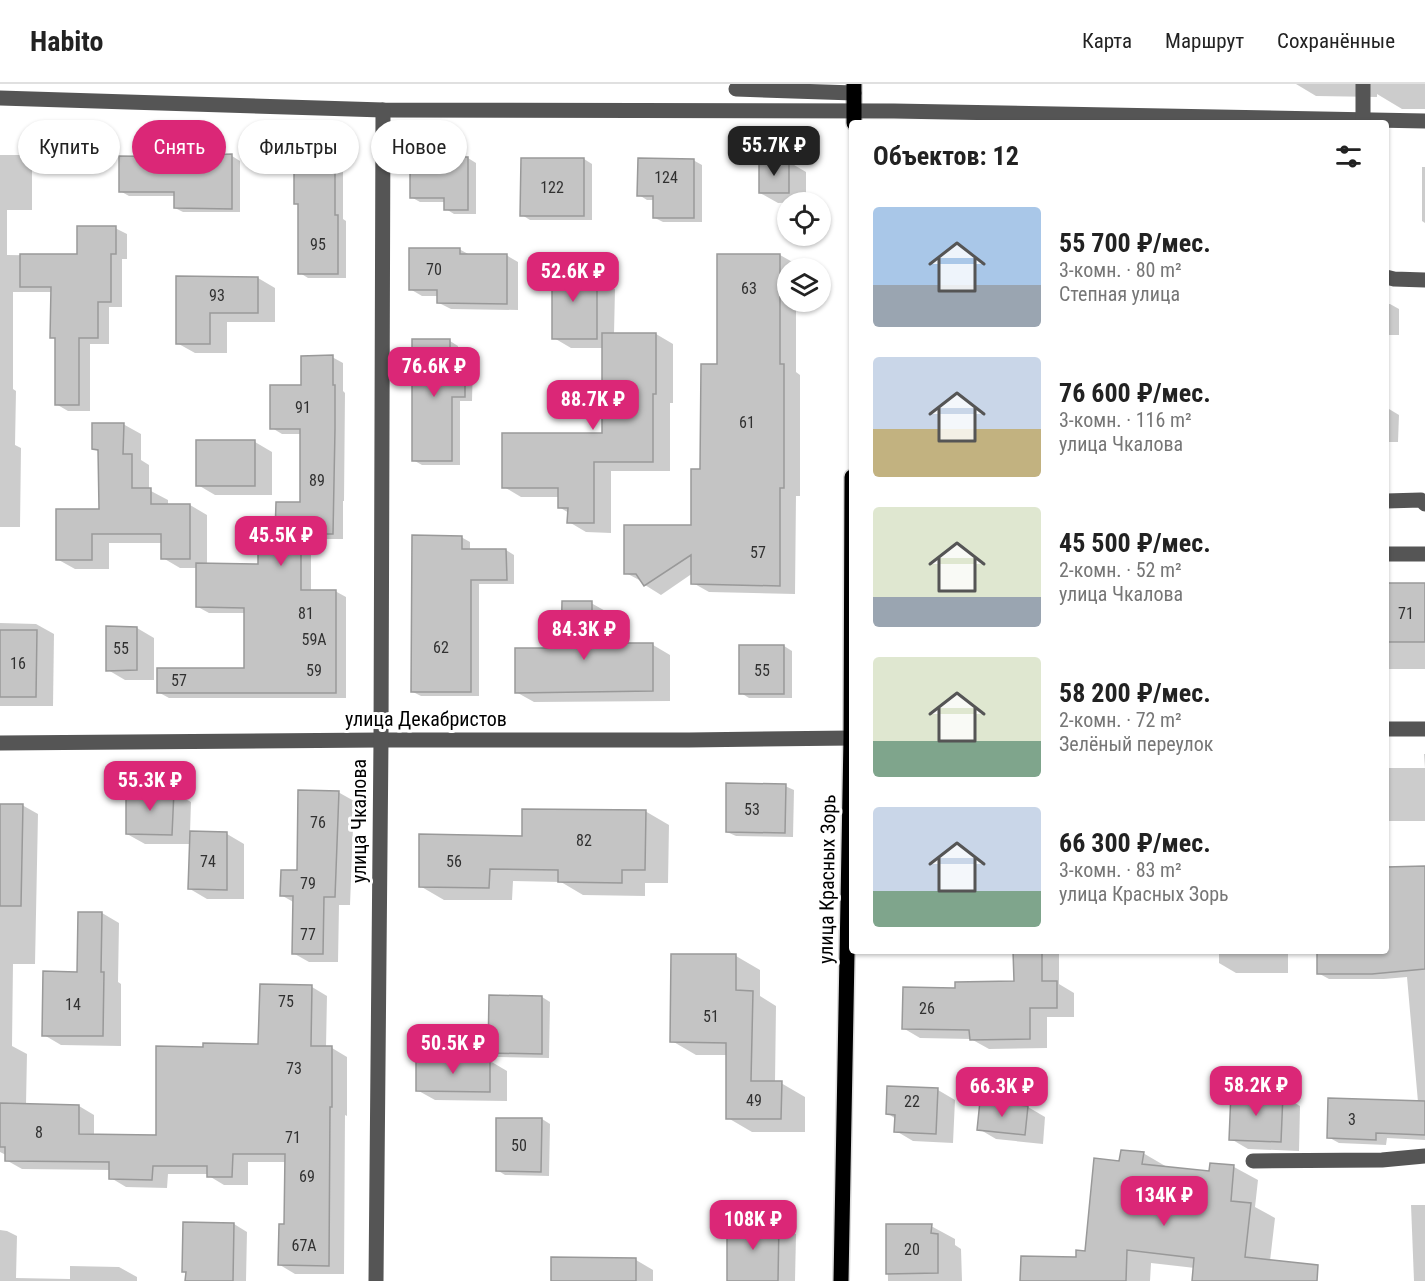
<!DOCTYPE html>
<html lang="ru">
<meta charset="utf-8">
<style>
:root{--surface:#fff;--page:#f6f6f6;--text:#222;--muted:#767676;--line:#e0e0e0;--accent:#db2777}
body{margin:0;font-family:"Roboto Condensed",sans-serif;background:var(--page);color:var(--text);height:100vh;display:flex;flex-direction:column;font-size:22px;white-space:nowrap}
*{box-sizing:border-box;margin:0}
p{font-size:20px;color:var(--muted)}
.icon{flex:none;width:33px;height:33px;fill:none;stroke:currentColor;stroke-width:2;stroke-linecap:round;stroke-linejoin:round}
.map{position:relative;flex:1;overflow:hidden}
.panel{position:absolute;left:849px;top:36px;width:540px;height:834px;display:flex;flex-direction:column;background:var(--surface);border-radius:6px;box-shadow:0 2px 4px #0004}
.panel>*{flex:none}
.top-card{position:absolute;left:18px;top:36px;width:570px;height:54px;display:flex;gap:12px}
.controls{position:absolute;left:777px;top:108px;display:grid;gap:12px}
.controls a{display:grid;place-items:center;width:54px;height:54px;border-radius:50%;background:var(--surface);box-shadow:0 2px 4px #0004;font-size:30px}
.price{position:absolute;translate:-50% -51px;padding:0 14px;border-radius:12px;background:var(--accent);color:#fff;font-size:20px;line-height:39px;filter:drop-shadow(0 2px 3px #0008)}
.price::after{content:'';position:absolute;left:50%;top:36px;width:18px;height:14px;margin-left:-9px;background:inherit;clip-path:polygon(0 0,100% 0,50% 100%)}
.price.current{background:#222;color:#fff}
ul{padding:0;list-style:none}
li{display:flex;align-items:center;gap:18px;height:150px;padding:0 24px}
li span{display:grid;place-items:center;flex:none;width:168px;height:120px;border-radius:6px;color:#555}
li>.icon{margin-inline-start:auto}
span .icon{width:72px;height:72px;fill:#fffc;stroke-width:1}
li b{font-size:26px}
h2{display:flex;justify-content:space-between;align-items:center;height:72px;padding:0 24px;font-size:26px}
.tag{padding:0 21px;border-radius:27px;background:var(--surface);box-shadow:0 2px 4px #0004;font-size:21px;line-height:54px}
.tag.current{background:var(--accent);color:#fff}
header{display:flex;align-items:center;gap:36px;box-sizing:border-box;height:84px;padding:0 30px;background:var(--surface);border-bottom:2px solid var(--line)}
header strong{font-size:28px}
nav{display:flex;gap:33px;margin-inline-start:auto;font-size:21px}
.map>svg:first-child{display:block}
.shadow{fill:#0003}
.building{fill:#c4c4c4;stroke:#999;stroke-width:1.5}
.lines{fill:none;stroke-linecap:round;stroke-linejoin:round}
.major-casing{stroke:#dbdbdb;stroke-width:18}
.minor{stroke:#555;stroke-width:15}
.major{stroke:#000;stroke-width:15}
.labels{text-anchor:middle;stroke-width:6;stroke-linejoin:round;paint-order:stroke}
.number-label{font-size:16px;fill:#313131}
.street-label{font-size:20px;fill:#000;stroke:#fff}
</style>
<header>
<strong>Habito</strong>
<nav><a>Карта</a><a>Маршрут</a><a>Сохранённые</a></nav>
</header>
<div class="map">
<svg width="1425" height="1197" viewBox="0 0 1425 1197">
<rect width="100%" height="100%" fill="#fff"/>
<!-- shadow -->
<g class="shadow">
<path d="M 1296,0 L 1425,0 L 1425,25 L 1402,25 L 1377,10 L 1377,13 L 1316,12 Z"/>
<path d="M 0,71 L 20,71 L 32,77 L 32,126 L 7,126 L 7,171 L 79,172 L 115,144 L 127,150 L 127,175 L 122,175 L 122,223 L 109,223 L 109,260 L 90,260 L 90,327 L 68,327 L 56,320 L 57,256 L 52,253 L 52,208 L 13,208 L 13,305 L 16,307 L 15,361 L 21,364 L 20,443 L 0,443 Z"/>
<path d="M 232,72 L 240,77 L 240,128 L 183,128 L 175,124 L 175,112 L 129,112 L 120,107 L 200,74 Z"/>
<path d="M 334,72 L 343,77 L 343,135 L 346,137 L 346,194 L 308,194 L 300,189 L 300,121 L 296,119 Z"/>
<path d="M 411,74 L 468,74 L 476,79 L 476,130 L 454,130 L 446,125 L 446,118 L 420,118 L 411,113 Z"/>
<path d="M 584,75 L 592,80 L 592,136 L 530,136 L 522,131 Z"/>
<path d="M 693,76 L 702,81 L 702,138 L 663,138 L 655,134 L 655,116 L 647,116 L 639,111 Z"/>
<path d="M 760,78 L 789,78 L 806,88 L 806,118 L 778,119 L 760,109 Z"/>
<path d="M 1422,83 L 1425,83 L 1425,139 L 1422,137 Z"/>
<path d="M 459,165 L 470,171 L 506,171 L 518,178 L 518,226 L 451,225 L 439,219 L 439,212 L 422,212 L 410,205 Z"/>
<path d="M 780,171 L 796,180 L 796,184 L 788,184 L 788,218 L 796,218 L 796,288 L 800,291 L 800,412 L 796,412 L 795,510 L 709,508 L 693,499 L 693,489 L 661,511 L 645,501 L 643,498 L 626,489 L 693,442 L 719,282 Z"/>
<path d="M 554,181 L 580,181 L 597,191 L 597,195 L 615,205 L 614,250 L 656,250 L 673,260 L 673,319 L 670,319 L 670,387 L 611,387 L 611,449 L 586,448 L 569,438 L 569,429 L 559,423 L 559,413 L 521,413 L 504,403 L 603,350 L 603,264 L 571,264 L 554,254 Z"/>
<path d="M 178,194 L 258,194 L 275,204 L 275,238 L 227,238 L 227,269 L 195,269 L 177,259 Z"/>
<path d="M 1386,220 L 1390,220 L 1399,225 L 1399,251 L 1386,251 Z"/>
<path d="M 413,257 L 450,257 L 458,262 L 458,274 L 465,274 L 473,279 L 472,317 L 460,317 L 460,381 L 422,381 L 413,376 Z"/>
<path d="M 332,273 L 343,279 L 343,307 L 345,309 L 344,417 L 343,417 L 343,455 L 311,455 L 311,507 L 335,507 L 346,513 L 346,614 L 169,614 L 158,608 L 246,586 L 246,529 L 209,529 L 198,523 L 198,484 L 180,484 L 163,474 L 163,459 L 109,459 L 109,485 L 75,485 L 57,475 L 100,426 L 100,368 L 93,364 L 123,340 L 141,350 L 141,376 L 149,381 L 149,406 L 168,416 L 168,421 L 190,421 L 207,431 L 207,481 L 260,481 L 277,452 L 301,420 L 302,350 L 282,350 L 272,344 L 302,302 Z"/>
<path d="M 1386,325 L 1389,325 L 1399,331 L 1398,358 L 1386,358 Z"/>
<path d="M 255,358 L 272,368 L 272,411 L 215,411 L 198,401 Z"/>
<path d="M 461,453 L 470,458 L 470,466 L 506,466 L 514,471 L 514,500 L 479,500 L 479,612 L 421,612 L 413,608 Z"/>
<rect x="1386" y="501" width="39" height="84"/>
<path d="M 591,519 L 609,529 L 609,561 L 653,561 L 670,571 L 670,617 L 534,618 L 516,608 L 563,565 Z"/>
<path d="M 0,539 L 36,540 L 54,550 L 53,622 L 0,622 Z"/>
<path d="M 137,544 L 154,554 L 154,596 L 125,596 L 108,586 Z"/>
<path d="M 784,562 L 792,567 L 792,614 L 749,614 L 741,609 Z"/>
<path d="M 1424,670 L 1425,670 L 1425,737 L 1386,737 L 1386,684 L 1425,684 Z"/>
<path d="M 785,702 L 794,706 L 793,753 L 736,752 L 727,748 Z"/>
<path d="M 173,708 L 191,718 L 190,749 L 227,750 L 244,760 L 244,815 L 207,815 L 190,805 L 191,760 L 145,760 L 127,750 Z"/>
<path d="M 338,708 L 354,717 L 350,821 L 339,821 L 338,878 L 309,878 L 293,869 L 295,819 L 281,811 L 298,787 Z"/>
<path d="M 0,721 L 22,721 L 38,730 L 35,880 L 13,880 L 12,962 L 27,970 L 26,1021 L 79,1022 L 94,1031 L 94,1052 L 157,1053 L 204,964 L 260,962 L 312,903 L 327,912 L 326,964 L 332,964 L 347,973 L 347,1032 L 345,1031 L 344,1190 L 295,1190 L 280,1181 L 286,1141 L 287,1078 L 248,1078 L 248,1101 L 224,1101 L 209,1092 L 209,1090 L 168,1090 L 167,1104 L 126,1103 L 111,1094 L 111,1086 L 22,1085 L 6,1076 L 6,1071 L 0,1068 Z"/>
<path d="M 645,727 L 669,741 L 668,799 L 645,799 L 645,812 L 583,811 L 561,798 L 513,797 L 512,816 L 444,816 L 420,802 L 524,753 Z"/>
<path d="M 1386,784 L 1425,784 L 1425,1056 L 1387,1054 L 1386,1061 L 1339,1059 L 1328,1053 L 1418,1018 L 1407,893 L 1384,895 L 1329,895 L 1318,889 L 1318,867 L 1386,867 Z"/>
<path d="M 102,829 L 119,839 L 118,898 L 121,900 L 121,962 L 61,961 L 44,951 L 79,889 Z"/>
<path d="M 1015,867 L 1059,867 L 1059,900 L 1074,909 L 1074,933 L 1047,933 L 1047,964 L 989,965 L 971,955 L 920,954 L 903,944 L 1015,899 Z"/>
<path d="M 1219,867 L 1288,867 L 1288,889 L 1236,889 L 1219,879 Z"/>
<path d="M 736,872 L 760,886 L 760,912 L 776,922 L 775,999 L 781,999 L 805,1013 L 805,1048 L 752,1048 L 728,1034 L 728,971 L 696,971 L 672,957 Z"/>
<path d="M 542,913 L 550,918 L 549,974 L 498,973 L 490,968 Z"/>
<path d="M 490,977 L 507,987 L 507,1017 L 435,1016 L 417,1006 Z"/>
<path d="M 938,1006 L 955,1016 L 953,1059 L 913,1057 L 896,1047 L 896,1035 L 887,1029 Z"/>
<path d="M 1232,1010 L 1283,1012 L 1300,1022 L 1299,1067 L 1248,1065 L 1231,1055 Z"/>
<path d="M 982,1018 L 1028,1023 L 1045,1033 L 1043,1060 L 996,1055 L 979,1045 Z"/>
<path d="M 542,1035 L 550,1040 L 549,1092 L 505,1091 L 497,1086 Z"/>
<path d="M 1143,1069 L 1167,1083 L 1210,1088 L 1234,1083 L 1258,1096 L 1255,1123 L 1275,1134 L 1270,1177 L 1304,1197 L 1193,1197 L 1195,1184 L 1151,1179 L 1150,1197 L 1022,1197 L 1077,1175 L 1086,1168 L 1120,1079 Z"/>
<path d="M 1411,1121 L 1425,1121 L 1425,1197 L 1414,1197 Z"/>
<path d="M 234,1140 L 247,1148 L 246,1197 L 251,1197 L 187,1197 L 187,1189 L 183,1187 Z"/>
<path d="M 778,1140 L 796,1150 L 795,1197 L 728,1197 Z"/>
<path d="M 887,1142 L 931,1142 L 955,1155 L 955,1161 L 961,1165 L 962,1197 L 888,1197 Z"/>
<path d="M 0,1146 L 7,1147 L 17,1152 L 16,1194 L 70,1195 L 70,1182 L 119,1183 L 137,1193 L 137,1197 L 0,1197 Z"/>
<path d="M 636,1176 L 653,1186 L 653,1197 L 553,1197 Z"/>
</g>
<!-- building -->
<g class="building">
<path d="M 232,70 L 232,125 L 174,124 L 174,108 L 119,108 L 119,72 L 199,73 L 199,71 Z"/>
<path d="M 294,71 L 335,71 L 335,131 L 338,131 L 338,190 L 298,190 L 298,120 L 294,120 Z"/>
<path d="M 410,73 L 468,73 L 468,126 L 444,126 L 444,114 L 410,114 Z"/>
<path d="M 521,74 L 584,74 L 584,132 L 520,132 Z"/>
<path d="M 638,74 L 694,75 L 694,134 L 653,134 L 653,112 L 637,112 Z"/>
<rect x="759" y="77" width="30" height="32"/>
<path d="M 77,142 L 116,142 L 116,170 L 111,170 L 111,218 L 98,218 L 98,254 L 79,254 L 79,321 L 55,321 L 55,254 L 50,254 L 51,203 L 20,203 L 20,170 L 77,170 Z"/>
<path d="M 409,164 L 460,164 L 460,170 L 507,170 L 507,220 L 437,219 L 437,206 L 409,206 Z"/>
<path d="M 717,170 L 780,170 L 780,280 L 784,280 L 784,404 L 780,404 L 780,502 L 691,500 L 691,471 L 644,502 L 636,490 L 624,490 L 624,441 L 691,441 L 691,385 L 700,385 L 701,280 L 717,280 Z"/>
<path d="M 552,179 L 580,179 L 580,193 L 597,193 L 597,255 L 552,255 Z"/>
<path d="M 176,192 L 258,193 L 258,229 L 210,229 L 210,260 L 176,260 Z"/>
<path d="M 602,249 L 656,249 L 656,310 L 653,310 L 653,378 L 594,378 L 594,439 L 567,439 L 568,424 L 558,424 L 558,404 L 502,404 L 502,349 L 602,349 Z"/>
<path d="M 412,255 L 450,255 L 450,273 L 465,273 L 465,313 L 452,313 L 452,377 L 412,377 Z"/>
<path d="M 333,271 L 333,301 L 335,301 L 335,345 L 333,450 L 301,450 L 301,506 L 336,506 L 336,609 L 157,609 L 157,584 L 244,584 L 244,524 L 196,523 L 196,479 L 258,480 L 258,450 L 275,450 L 276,418 L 300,418 L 300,345 L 270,345 L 270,301 L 301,301 L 301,272 Z"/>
<path d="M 92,339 L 124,339 L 123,370 L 132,370 L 132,404 L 151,404 L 151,420 L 190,420 L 190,475 L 161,475 L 161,450 L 92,450 L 92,476 L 56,476 L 56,425 L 99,425 L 98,366 L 92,365 Z"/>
<rect x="196" y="356" width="59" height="46"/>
<path d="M 412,451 L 462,452 L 462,465 L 506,465 L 507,496 L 471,496 L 471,608 L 411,608 Z"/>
<rect x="1386" y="499" width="39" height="59"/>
<path d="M 562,517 L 592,517 L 592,559 L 653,559 L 653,607 L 515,609 L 515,564 L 561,564 Z"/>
<path d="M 106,542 L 137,543 L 137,586 L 106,587 Z"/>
<path d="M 0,546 L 37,546 L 36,613 L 0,613 Z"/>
<rect x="739" y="561" width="45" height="49"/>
<path d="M 726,699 L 786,700 L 785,749 L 726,748 Z"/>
<path d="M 126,706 L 174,707 L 172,751 L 126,750 Z"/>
<path d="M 298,706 L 339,707 L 335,813 L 324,813 L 323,870 L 292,870 L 293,812 L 280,812 L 281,786 L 297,786 Z"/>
<path d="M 0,720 L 23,720 L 21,822 L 0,822 Z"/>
<path d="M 522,725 L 646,726 L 645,786 L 622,786 L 622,799 L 558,798 L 558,786 L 490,785 L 489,804 L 419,803 L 419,750 L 522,752 Z"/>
<path d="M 190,747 L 227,748 L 227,806 L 188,805 Z"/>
<path d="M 1425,782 L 1425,885 L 1372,890 L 1317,890 L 1317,867 L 1386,867 L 1386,783 Z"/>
<path d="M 78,828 L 102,828 L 101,888 L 104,888 L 103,952 L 42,952 L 43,887 L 77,888 Z"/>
<path d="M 1013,867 L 1042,867 L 1042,897 L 1057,897 L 1057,924 L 1030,924 L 1030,955 L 970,956 L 969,946 L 902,945 L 903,903 L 955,904 L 955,898 L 1014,897 Z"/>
<path d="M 671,870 L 736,870 L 736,906 L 753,907 L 751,997 L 782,997 L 781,1035 L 726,1035 L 726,959 L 670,958 Z"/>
<path d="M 260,900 L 312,901 L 311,962 L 332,962 L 332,1023 L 330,1023 L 329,1182 L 278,1181 L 279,1140 L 284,1140 L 285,1070 L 233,1070 L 232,1093 L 207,1093 L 207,1082 L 153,1082 L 152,1096 L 109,1095 L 109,1078 L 5,1077 L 5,1063 L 0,1063 L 0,1019 L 79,1021 L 79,1050 L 156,1051 L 156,962 L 203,963 L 203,959 L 258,960 Z"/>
<path d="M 489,911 L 542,912 L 542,970 L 488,969 Z"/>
<path d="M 416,974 L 490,975 L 490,1008 L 416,1007 Z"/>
<path d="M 887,1002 L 938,1004 L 936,1050 L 894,1048 L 895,1031 L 886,1030 Z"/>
<path d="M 1231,1008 L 1283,1010 L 1281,1058 L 1229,1056 Z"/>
<path d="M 1328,1014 L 1425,1017 L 1425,1051 L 1376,1049 L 1376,1056 L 1327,1054 Z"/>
<path d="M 980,1017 L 1028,1022 L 1025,1051 L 977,1046 Z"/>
<path d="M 496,1034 L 542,1034 L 541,1088 L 496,1087 Z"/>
<path d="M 1121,1066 L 1144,1068 L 1142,1080 L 1209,1087 L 1210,1079 L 1234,1081 L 1231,1117 L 1251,1119 L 1245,1173 L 1318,1181 L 1317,1197 L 1192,1197 L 1194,1174 L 1127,1166 L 1126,1197 L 1020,1197 L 1021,1172 L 1076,1173 L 1076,1166 L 1085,1167 L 1094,1074 L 1119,1077 Z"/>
<path d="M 183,1138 L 234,1139 L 233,1197 L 185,1197 L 186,1188 L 182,1188 Z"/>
<path d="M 727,1138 L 779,1138 L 778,1197 L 727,1197 Z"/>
<path d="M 886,1140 L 932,1140 L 931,1149 L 938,1150 L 938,1189 L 886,1190 Z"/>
<path d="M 551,1173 L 636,1174 L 636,1197 L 551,1197 Z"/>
</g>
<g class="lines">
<defs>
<g id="major">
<path d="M 854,39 L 854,0"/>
<path d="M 841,1197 L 851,654 L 852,393"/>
</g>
</defs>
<!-- major casing -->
<use href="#major" class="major-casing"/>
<!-- minor -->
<g class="minor">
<path d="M 736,5 L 854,9"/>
<path d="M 0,14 L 383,26 L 894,27 L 1425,37"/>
<path d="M 1363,36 L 1363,0"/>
<path d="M 1386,193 L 1394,195 L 1425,196"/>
<path d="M 1386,417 L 1421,416 L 1425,420"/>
<path d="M 1386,470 L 1425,470"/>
<path d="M 1386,645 L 1425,645"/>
<path d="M 0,659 L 381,656 L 689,656 L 852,654"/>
<path d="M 1253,1077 L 1382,1076 L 1425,1072"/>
<path d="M 376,1197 L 381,656 L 383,26"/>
</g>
<!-- major -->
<use href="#major" class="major"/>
</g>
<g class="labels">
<!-- number labels -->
<g class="number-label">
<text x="666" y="99">124</text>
<text x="552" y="109">122</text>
<text x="318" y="166">95</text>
<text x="434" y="191">70</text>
<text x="749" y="210">63</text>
<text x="217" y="217">93</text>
<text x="303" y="329">91</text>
<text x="747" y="344">61</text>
<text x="317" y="402">89</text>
<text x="758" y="474">57</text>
<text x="306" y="535">81</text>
<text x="1406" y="535">71</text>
<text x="314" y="561">59А</text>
<text x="441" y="569">62</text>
<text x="121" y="570">55</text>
<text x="18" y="585">16</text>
<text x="314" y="592">59</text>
<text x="762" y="592">55</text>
<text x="179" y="602">57</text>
<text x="752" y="731">53</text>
<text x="318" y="744">76</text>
<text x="584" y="762">82</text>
<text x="208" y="783">74</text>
<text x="454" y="783">56</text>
<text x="308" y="805">79</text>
<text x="308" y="856">77</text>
<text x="286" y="923">75</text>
<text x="73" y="926">14</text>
<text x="927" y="930">26</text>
<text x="711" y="938">51</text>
<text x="294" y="990">73</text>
<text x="754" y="1022">49</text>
<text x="912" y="1023">22</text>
<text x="1352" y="1041">3</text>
<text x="39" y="1054">8</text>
<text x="293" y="1059">71</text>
<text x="519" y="1067">50</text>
<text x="307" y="1098">69</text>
<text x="304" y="1167">67А</text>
<text x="912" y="1171">20</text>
</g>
<!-- street labels -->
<g class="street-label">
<text x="426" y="642">улица Декабристов</text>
<text transform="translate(359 737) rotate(-90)" y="7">улица Чкалова</text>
<text transform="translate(827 795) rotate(-89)" y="7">улица Красных Зорь</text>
</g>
</g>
</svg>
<div class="controls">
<a><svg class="icon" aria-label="locate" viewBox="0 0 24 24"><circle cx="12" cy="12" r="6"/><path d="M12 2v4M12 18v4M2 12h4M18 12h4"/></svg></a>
<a><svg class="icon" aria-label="layers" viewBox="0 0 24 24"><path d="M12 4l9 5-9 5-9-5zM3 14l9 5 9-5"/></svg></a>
</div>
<b class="price current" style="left:774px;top:93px">55.7K ₽</b>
<b class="price" style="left:573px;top:219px">52.6K ₽</b>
<b class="price" style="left:434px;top:314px">76.6K ₽</b>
<b class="price" style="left:593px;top:347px">88.7K ₽</b>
<b class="price" style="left:281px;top:483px">45.5K ₽</b>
<b class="price" style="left:584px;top:577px">84.3K ₽</b>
<b class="price" style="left:150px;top:728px">55.3K ₽</b>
<b class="price" style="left:453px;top:991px">50.5K ₽</b>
<b class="price" style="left:1256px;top:1033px">58.2K ₽</b>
<b class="price" style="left:1002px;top:1034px">66.3K ₽</b>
<b class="price" style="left:1164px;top:1143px">134K ₽</b>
<b class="price" style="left:753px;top:1167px">108K ₽</b>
<div class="top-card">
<a class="tag">Купить</a>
<a class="tag current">Снять</a>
<a class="tag">Фильтры</a>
<a class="tag">Новое</a>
</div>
<section class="panel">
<h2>Объектов: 12<svg class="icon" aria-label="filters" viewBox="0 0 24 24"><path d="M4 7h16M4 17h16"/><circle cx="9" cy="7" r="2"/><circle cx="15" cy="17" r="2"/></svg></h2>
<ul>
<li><span style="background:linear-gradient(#a9c7e8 65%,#9aa5b1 0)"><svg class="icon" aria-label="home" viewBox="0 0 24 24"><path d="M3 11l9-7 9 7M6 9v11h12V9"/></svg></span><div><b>55 700 ₽/мес.</b><p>3-комн. · 80 m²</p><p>Степная улица</p></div></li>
<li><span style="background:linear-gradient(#c9d6e8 60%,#c2b280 0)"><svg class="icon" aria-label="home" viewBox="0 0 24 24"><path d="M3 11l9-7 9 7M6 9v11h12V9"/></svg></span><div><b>76 600 ₽/мес.</b><p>3-комн. · 116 m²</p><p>улица Чкалова</p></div></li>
<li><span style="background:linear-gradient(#dfe7d0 75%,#9aa5b1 0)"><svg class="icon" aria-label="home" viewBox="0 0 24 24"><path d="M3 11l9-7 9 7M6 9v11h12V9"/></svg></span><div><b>45 500 ₽/мес.</b><p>2-комн. · 52 m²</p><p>улица Чкалова</p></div></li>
<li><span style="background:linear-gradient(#dfe7d0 70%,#7fa58c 0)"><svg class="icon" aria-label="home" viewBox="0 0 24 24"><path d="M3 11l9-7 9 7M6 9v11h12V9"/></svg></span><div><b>58 200 ₽/мес.</b><p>2-комн. · 72 m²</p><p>Зелёный переулок</p></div></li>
<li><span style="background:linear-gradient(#c9d6e8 70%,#7fa58c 0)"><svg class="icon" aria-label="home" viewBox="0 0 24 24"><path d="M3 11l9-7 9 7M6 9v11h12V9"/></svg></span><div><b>66 300 ₽/мес.</b><p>3-комн. · 83 m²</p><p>улица Красных Зорь</p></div></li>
</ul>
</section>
</div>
